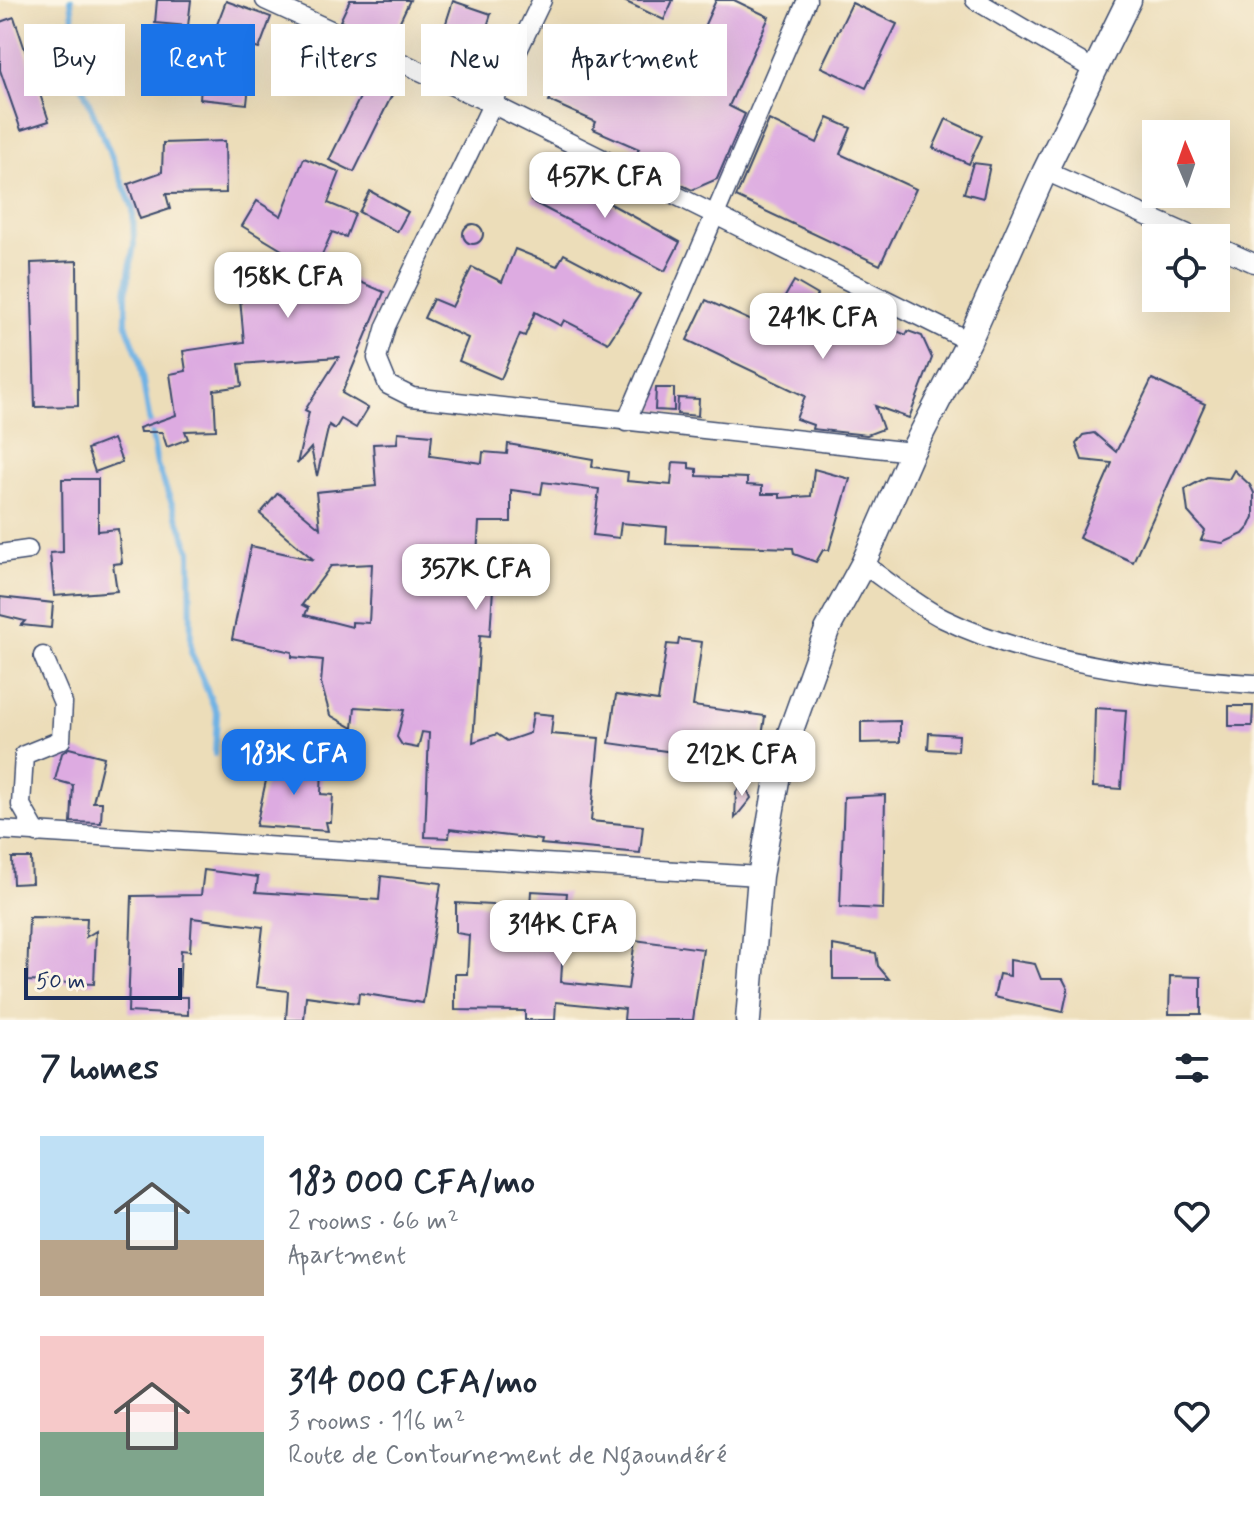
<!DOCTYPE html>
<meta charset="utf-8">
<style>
:root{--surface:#fff;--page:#f6f6f7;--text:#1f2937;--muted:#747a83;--accent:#1a73e8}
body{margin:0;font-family:Mynerve,sans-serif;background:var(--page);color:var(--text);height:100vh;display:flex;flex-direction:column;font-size:30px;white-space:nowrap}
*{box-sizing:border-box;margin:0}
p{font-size:26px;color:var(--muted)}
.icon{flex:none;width:44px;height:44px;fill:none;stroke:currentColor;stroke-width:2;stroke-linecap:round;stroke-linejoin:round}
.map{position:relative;height:1020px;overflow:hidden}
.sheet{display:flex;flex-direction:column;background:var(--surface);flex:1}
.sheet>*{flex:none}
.top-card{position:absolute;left:24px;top:24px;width:800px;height:72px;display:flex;gap:16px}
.needle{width:52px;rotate:358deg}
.tools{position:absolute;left:1142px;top:120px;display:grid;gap:16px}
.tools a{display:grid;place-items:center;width:88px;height:88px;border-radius:0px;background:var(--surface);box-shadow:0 8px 32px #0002;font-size:40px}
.scale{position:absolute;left:24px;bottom:20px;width:158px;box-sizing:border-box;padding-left:8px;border:4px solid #1b2f5e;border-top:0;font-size:22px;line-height:28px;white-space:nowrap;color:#1b2f5e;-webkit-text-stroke:6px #fcf5e5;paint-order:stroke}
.price{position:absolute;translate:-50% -68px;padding:0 18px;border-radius:16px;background:#fff;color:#222;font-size:26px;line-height:52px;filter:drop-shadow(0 2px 4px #0008)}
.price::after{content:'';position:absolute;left:50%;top:48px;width:24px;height:18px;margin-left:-12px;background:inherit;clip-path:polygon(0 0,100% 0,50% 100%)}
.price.active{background:var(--accent);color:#fff}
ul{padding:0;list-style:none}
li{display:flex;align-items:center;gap:24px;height:200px;padding:0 40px}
li span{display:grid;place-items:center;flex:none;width:224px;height:160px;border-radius:0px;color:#555}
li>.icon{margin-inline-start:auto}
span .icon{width:96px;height:96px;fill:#fffc;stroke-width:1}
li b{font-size:34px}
h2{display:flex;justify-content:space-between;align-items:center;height:96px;padding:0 40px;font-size:34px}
.chip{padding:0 28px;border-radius:0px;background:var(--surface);box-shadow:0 8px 32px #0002;font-size:28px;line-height:72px}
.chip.active{background:var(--accent);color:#fff}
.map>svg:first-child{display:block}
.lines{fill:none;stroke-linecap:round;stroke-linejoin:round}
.stream{stroke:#6fb2e4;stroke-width:6}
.building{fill:#ddabe1;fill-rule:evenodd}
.street-casing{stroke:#3a496c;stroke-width:21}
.secondary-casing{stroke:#3a496c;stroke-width:27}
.street{stroke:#fff;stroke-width:18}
.secondary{stroke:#fff;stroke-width:24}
</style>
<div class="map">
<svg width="1254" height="1020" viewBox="0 0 1254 1020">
<rect width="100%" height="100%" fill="#fcf5e5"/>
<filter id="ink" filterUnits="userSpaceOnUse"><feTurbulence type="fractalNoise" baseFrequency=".0125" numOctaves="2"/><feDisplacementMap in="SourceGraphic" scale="16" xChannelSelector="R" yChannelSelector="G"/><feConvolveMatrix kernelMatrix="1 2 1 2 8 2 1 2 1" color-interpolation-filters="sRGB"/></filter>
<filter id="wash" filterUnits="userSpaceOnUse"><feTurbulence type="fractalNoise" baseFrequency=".006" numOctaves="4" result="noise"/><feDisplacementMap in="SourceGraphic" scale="32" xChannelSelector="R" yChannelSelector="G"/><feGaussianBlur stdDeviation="1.8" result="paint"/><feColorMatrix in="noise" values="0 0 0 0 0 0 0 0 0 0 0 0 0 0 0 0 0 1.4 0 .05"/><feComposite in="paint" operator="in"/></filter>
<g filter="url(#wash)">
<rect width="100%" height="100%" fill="#ecddb9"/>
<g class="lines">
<!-- stream -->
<path class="stream" d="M 71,0 L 80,81 L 133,208 L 134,244 L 126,292 L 126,324 L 139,358 L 157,465 L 190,550 L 191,652 L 217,714 L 215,754"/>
</g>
<g id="blocks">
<!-- building -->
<g class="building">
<path d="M 157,0 L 191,0 L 188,26 L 155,23 Z"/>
<path d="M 350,0 L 410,0 L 389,44 L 340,21 Z"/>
<path d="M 622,0 L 673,0 L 664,20 Z"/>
<path d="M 716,0 L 734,0 L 769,17 L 729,106 L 745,114 L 717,179 L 692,190 L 633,161 L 639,149 L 593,129 L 596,122 L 549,101 L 566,64 L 570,66 L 579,48 L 621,67 L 625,57 L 680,80 Z"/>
<path d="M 226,1 L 271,17 L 259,49 L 253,47 L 247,104 L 200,99 L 203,61 Z"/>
<path d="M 453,1 L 491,14 L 476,62 L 456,56 L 449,71 L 433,64 Z"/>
<path d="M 852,3 L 897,24 L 866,88 L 821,67 Z"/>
<path d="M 14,17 L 49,121 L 21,130 L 0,70 L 0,22 Z"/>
<path d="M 371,75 L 396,87 L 354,172 L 329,160 Z"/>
<path d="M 828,118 L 851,128 L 840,154 L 916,189 L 880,265 L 736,197 L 769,120 L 817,143 Z"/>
<path d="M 946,119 L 982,136 L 969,164 L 933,148 Z"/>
<path d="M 225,141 L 226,193 L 166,194 L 170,209 L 140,219 L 128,184 L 162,172 L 163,143 Z"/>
<path d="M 304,158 L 340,172 L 328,203 L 355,214 L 346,237 L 332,232 L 318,264 L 384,292 L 342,393 L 368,408 L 356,428 L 341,419 L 335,429 L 329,425 L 317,476 L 311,448 L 297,464 L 309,412 L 305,410 L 339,357 L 239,364 L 242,386 L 214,390 L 216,430 L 185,431 L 188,439 L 167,447 L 162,432 L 140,432 L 139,428 L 176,415 L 170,374 L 186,371 L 183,351 L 244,342 L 240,298 L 301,291 L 288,269 L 300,261 L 242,226 L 257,201 L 281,216 Z"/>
<path d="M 973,163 L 990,165 L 983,198 L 964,193 Z"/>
<path d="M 547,169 L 680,242 L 665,271 L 531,201 Z"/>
<path d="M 370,191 L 408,212 L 397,232 L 359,212 Z"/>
<circle cx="473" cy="234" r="10"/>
<path d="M 515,249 L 557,266 L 564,254 L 640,294 L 608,343 L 564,320 L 561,326 L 535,312 L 525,336 L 520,334 L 501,379 L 459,361 L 468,338 L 424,318 L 433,299 L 452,307 L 472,267 L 502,282 Z"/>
<path d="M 77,261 L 78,406 L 35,407 L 31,263 Z"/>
<path d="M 794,281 L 818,295 L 810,309 L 859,329 L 864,317 L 906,335 L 908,331 L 922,336 L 932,358 L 909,418 L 875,406 L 883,429 L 867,435 L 812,429 L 813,425 L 796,419 L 805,396 L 687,340 L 706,300 L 767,328 Z"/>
<path d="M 1152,379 L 1205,404 L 1133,562 L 1079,538 L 1112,463 L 1082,460 L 1076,444 L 1083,435 L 1094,433 L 1116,452 Z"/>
<path d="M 656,388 L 674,388 L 674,411 L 655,410 Z"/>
<path d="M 678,398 L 699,399 L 698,416 L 677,414 Z"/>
<path d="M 398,432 L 432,435 L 430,456 L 482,463 L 483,452 L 507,454 L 508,444 L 593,459 L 592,467 L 628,472 L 627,481 L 671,485 L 673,462 L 689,463 L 689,468 L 697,469 L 697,476 L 747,478 L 747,485 L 762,486 L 762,494 L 780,494 L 780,498 L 811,496 L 814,469 L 850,479 L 829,550 L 823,550 L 816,562 L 794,554 L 793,548 L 666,544 L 667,527 L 621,523 L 619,538 L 593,535 L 599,489 L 543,482 L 541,494 L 511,490 L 511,522 L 479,522 L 477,556 L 495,557 L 490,636 L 480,635 L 473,742 L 497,734 L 507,741 L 530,733 L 533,713 L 553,715 L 551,734 L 599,738 L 591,821 L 643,826 L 640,853 L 541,844 L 542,840 L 450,829 L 449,838 L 425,837 L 429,733 L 422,732 L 418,748 L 402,745 L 397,737 L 404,710 L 355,707 L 353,728 L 330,715 L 321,683 L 323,660 L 292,657 L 292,652 L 232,639 L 251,546 L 314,560 L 260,514 L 278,493 L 320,528 L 316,492 L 376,486 L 373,444 L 397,443 ZM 372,564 L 369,623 L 352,622 L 352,627 L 305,615 L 308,608 L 302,605 L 331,566 Z"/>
<path d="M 113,439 L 122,462 L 95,472 L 87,449 Z"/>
<path d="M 1234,470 L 1250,485 L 1254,493 L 1254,517 L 1250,526 L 1243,534 L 1223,543 L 1201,540 L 1205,531 L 1188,512 L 1185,489 L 1207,477 L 1229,479 Z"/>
<path d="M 62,479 L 98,479 L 98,531 L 118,529 L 122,563 L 113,564 L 117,591 L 54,596 L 50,553 L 63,552 Z"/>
<path d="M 0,597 L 53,603 L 51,628 L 21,625 L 25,621 L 0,615 Z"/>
<path d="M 679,639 L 702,642 L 693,706 L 765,716 L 758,764 L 609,743 L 616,695 L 658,701 L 667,644 L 678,645 Z"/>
<path d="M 1229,706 L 1253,706 L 1252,726 L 1229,726 Z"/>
<path d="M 1095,708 L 1126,710 L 1121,789 L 1093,787 Z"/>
<path d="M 900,721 L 900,742 L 861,743 L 861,722 Z"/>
<path d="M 929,733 L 959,735 L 958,751 L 928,749 Z"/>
<path d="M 69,748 L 104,757 L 93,802 L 102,802 L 101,823 L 71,822 L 73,785 L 55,780 L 62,753 Z"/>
<path d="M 255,760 L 296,760 L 296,763 L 322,766 L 321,794 L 333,795 L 331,822 L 326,822 L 328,831 L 256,826 L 267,776 L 263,777 Z"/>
<path d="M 744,781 L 751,798 L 735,818 L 736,792 Z"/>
<path d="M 885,795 L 883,909 L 840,907 L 844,797 Z"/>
<path d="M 12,858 L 31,858 L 32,883 L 13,884 Z"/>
<path d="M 204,870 L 258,877 L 256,892 L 379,900 L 381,876 L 441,883 L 423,1003 L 359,993 L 358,1003 L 306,996 L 304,1020 L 286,1020 L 288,991 L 256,987 L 263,927 L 192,918 L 190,951 L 181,950 L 179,997 L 188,997 L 188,1015 L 128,1012 L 132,896 L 201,895 Z"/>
<path d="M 531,891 L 567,893 L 565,913 L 541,914 L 540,928 L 564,931 L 561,982 L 628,989 L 635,940 L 703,949 L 693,1020 L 624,1020 L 625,1009 L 556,1002 L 555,1020 L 525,1020 L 525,1011 L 455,1010 L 455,974 L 467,974 L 469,935 L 456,933 L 456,903 L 530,907 Z"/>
<path d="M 29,917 L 87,918 L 86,937 L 96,931 L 94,984 L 27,981 Z"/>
<path d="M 833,945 L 876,953 L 878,966 L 889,979 L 833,979 Z"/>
<path d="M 1010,960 L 1035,964 L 1041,979 L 1063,979 L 1068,989 L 1063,1012 L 994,997 L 999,974 L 1010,976 Z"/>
<path d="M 1170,976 L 1201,977 L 1201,1014 L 1169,1014 Z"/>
</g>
</g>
</g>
<g filter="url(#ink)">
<use href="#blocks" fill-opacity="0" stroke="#3a496c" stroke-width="2"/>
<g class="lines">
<defs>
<g id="street">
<path d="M 265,0 L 492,104 L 969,341"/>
<path d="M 542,0 L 386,326 L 377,358 L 388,385 L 412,397 L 912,452"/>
<path d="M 975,0 L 1096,71"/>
<path d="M 1045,171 L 1197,238"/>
<path d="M 1216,246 L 1254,263"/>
<path d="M 626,422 L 807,0"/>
<path d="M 0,554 L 28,550"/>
<path d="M 863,564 C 889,582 916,605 944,619 C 1032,662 1157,678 1254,684"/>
<path d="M 0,830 L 760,876"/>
<path d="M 37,833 L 21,805 L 24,755 L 61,740 L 63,703 L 43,656"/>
</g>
<path id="secondary" d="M 748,1020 L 760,876 L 781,758 L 827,630 L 863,564 L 912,452 L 969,341 L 1045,171 L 1129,0"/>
</defs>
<!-- street casing -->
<use href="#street" class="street-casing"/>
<!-- secondary casing -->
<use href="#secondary" class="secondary-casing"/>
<!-- street -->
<use href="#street" class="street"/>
<!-- secondary -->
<use href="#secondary" class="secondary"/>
</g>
</g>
</svg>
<div class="tools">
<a><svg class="needle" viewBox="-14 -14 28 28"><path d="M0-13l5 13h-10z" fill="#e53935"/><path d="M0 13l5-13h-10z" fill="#747a83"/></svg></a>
<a><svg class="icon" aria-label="locate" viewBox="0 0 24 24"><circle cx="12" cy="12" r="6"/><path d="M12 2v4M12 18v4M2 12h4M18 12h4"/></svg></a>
</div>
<div class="scale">50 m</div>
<b class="price" style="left:605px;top:220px">457K CFA</b>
<b class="price" style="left:288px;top:320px">158K CFA</b>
<b class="price" style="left:823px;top:361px">241K CFA</b>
<b class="price" style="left:476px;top:612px">357K CFA</b>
<b class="price active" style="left:294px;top:797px">183K CFA</b>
<b class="price" style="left:742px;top:798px">212K CFA</b>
<b class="price" style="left:563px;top:968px">314K CFA</b>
<div class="top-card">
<a class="chip">Buy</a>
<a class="chip active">Rent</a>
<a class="chip">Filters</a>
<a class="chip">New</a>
<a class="chip">Apartment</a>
</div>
</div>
<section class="sheet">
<h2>7 homes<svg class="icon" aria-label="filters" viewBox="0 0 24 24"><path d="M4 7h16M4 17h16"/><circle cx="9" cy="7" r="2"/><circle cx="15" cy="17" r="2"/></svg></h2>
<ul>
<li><span style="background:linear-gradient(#bfe0f5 65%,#b9a48a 0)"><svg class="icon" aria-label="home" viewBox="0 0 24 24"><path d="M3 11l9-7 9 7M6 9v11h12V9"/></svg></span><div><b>183 000 CFA/mo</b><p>2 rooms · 66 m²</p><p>Apartment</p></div><svg class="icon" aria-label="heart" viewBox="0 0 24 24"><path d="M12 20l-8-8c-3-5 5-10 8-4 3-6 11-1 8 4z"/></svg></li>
<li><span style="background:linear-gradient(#f6c9c9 60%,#7fa58c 0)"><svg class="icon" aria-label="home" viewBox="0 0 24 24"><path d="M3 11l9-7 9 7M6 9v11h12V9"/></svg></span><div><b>314 000 CFA/mo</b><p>3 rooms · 116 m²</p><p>Route de Contournement de Ngaoundéré</p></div><svg class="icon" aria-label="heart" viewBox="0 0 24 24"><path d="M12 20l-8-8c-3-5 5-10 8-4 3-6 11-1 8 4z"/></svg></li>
</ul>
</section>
